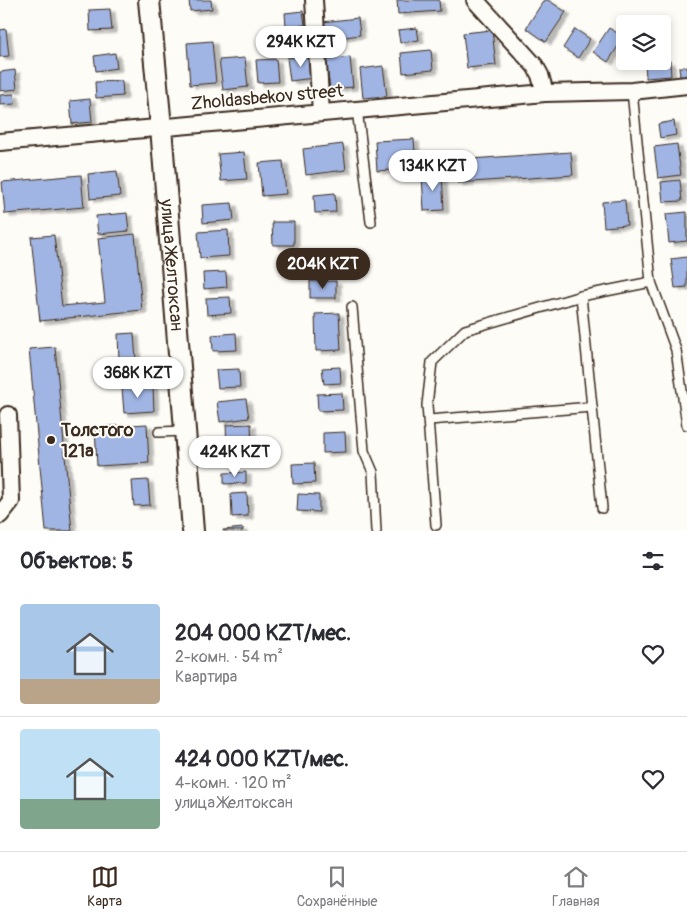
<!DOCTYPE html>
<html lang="ru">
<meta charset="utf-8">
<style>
:root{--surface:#fff;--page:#f7f7f7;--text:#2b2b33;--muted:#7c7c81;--line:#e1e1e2;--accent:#3b2a1e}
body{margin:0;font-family:Pangolin,sans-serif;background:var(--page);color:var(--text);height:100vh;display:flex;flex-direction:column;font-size:19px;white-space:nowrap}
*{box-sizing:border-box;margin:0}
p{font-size:16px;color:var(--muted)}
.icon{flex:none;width:28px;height:28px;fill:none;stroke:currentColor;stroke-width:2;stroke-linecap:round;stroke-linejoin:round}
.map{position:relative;height:531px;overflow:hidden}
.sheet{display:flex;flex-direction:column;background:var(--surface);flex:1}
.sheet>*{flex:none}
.controls{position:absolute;left:616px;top:15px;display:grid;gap:10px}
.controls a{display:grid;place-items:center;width:55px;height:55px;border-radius:5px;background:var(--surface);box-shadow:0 2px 8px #0003;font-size:25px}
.price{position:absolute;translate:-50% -42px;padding:0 11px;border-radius:18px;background:#fff;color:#222;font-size:16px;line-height:32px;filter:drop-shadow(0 1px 2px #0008)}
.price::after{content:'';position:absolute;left:50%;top:30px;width:15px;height:11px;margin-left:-8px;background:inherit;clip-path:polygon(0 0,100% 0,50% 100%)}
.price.active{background:var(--accent);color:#fff}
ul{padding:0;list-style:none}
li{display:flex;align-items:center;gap:15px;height:125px;padding:0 20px}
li+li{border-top:1px solid var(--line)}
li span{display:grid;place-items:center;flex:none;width:140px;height:100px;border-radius:5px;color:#555}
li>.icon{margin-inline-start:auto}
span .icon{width:60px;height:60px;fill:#fffc;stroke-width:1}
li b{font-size:21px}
h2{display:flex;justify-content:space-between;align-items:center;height:60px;padding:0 20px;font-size:21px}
.dock{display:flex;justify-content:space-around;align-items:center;height:70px;border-top:1px solid var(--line);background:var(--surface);font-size:14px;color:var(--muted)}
.dock a{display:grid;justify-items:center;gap:2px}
.dock .active{color:var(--accent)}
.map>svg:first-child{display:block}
.building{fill:#a0b5e3;stroke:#3b2a1e;filter:url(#shadow)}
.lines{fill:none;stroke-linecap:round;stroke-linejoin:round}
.service-casing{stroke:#3b2a1e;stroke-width:12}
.minor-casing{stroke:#3b2a1e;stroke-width:20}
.tertiary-casing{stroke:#3b2a1e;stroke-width:24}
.service{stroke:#fdfcf7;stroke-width:9}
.minor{stroke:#fdfcf7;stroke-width:16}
.tertiary{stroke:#fdfcf7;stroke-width:20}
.poi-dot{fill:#3b2a1e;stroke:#fdfcf7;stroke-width:2}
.labels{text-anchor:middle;stroke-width:4;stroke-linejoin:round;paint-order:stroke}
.street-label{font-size:18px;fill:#3b2a1e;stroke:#fdfcf7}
.poi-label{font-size:18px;font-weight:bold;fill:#3b2a1e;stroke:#fdfcf7;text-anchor:start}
</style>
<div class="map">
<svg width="687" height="531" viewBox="0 0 687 531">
<defs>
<filter id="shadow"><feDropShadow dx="5" dy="3" stdDeviation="1" flood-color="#0004"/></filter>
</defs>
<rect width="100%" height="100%" fill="#fdfcf7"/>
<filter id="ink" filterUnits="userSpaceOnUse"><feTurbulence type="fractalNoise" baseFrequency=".02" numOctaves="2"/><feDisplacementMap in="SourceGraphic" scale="10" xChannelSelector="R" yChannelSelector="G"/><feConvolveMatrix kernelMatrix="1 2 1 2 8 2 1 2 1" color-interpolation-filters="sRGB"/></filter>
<g filter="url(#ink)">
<!-- building -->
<g class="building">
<path d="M 189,0 L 211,0 L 212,9 L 190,11 Z"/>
<path d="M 397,0 L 439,0 L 440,11 L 398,14 Z"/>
<path d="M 544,0 L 548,0 L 566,12 L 546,42 L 526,28 Z"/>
<path d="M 110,9 L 112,30 L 90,31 L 89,10 Z"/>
<path d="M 303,11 L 305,25 L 286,27 L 285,13 Z"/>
<path d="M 358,18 L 360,35 L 324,40 L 322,22 Z"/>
<path d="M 417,28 L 419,40 L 400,43 L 398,30 Z"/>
<path d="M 609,28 L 624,37 L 608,62 L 593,52 Z"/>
<path d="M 6,29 L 9,56 L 0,57 L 0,30 Z"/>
<path d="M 575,29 L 590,39 L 578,58 L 563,48 Z"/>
<path d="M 492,30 L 496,65 L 467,68 L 463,33 Z"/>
<path d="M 212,41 L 216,83 L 190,85 L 187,43 Z"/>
<path d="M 431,50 L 433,70 L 403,73 L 401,53 Z"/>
<path d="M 115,53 L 117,68 L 96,71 L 94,56 Z"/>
<path d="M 312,55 L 314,78 L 290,81 L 287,58 Z"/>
<path d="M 350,57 L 353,87 L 330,89 L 326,60 Z"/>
<path d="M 245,58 L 248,87 L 223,90 L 219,60 Z"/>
<path d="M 276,59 L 278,82 L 258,83 L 256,60 Z"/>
<path d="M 670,61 L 671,76 L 646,78 L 645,63 Z"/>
<path d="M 383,66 L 387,96 L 363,98 L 360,69 Z"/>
<path d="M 679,67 L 687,67 L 687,77 L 680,77 Z"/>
<path d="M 15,70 L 17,89 L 0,91 L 0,72 Z"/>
<path d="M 122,81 L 123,96 L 96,98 L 95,82 Z"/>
<path d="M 14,94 L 15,104 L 0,105 L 0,95 Z"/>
<path d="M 90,99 L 92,122 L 72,124 L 70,101 Z"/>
<path d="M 674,121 L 676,135 L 660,138 L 658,124 Z"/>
<path d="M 414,139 L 416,168 L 377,171 L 375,141 Z"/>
<path d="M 343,144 L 346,170 L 306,175 L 303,149 Z"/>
<path d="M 677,144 L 681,175 L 658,178 L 654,147 Z"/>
<path d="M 244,152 L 247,179 L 221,181 L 218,154 Z"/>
<path d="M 571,152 L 573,175 L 458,183 L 456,160 Z"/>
<path d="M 283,161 L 286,194 L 262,196 L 259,163 Z"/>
<path d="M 117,171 L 120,196 L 90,199 L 88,174 Z"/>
<path d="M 442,174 L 444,210 L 424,211 L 422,175 Z"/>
<path d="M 81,175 L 84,207 L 5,214 L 2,182 Z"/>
<path d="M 680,180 L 682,201 L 663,202 L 661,182 Z"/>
<path d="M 335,193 L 336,212 L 315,213 L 314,195 Z"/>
<path d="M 625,200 L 627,225 L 604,227 L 602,202 Z"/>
<path d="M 232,203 L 234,220 L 203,223 L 202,205 Z"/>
<path d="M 687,212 L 687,241 L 669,243 L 666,214 Z"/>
<path d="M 127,213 L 129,231 L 98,234 L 96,216 Z"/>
<path d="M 272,222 L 294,222 L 294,245 L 273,245 Z"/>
<path d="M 228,230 L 229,256 L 200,258 L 198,232 Z"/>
<path d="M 135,234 L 142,310 L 40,321 L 31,237 L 54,235 L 62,306 L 105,302 L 98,238 Z"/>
<path d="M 687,257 L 687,287 L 675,288 L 671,259 Z"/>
<path d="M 226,272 L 227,287 L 204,289 L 203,273 Z"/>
<rect x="310" y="281" width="26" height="17"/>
<path d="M 230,297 L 231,313 L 207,315 L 206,298 Z"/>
<path d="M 339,313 L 341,350 L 316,351 L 315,314 Z"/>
<path d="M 134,333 L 136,360 L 119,361 L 118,334 Z"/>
<path d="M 236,333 L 237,350 L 213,351 L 212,335 Z"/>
<path d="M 55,347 L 72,531 L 46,531 L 29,349 Z"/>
<path d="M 340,367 L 341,383 L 324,384 L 322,368 Z"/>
<path d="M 239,369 L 240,387 L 218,388 L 216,370 Z"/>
<path d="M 153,386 L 154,411 L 124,413 L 122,388 Z"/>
<path d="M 342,393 L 343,410 L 318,411 L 317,394 Z"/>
<path d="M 246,399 L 249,418 L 220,422 L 217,402 Z"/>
<path d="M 147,424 L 149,463 L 97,466 L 95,427 Z"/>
<path d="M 251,424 L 252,447 L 227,448 L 226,425 Z"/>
<path d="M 345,432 L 346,452 L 323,453 L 323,433 Z"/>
<path d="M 314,463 L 315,483 L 293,484 L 292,464 Z"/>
<path d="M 246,472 L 246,483 L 224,484 L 224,473 Z"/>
<path d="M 148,480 L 150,505 L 134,506 L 132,481 Z"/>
<path d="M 247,493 L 248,516 L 232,517 L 231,494 Z"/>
<path d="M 298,494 L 319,495 L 319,512 L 297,511 Z"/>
<path d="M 243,528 L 243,531 L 223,531 L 223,530 Z"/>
</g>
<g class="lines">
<defs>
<g id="service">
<path d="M 632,91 L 651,282 L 676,350 L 687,425"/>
<path d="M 357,109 L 371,222"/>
<path d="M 352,307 L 364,451 L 373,472 L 376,531"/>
<path d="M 592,407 L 602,508"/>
<path d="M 429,420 L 592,407 L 581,296"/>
<path d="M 159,432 L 185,431"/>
<path d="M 436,525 L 427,405 L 432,362 L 465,330 L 581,296 L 651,282"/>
</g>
<g id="minor">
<path d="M 314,0 L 321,113"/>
<path d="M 475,0 L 535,66 L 540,75 L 545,93"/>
<path d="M 0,142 L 545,93 L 632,91 L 687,85"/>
<path d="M 0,515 L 11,501 L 8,415"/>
</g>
<g id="tertiary">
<path id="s1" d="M 149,0 L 161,127 L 193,531"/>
</g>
</defs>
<!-- service casing -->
<use href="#service" class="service-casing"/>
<!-- minor casing -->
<use href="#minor" class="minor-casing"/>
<!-- tertiary casing -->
<use href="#tertiary" class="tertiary-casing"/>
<!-- service -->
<use href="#service" class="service"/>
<!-- minor -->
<use href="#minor" class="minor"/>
<!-- tertiary -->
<use href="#tertiary" class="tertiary"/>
</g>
</g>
<!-- markers -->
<circle class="poi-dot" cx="51" cy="440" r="5"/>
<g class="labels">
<!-- street labels -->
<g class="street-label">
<text transform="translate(267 97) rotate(-5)" y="6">Zholdasbekov street</text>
<text dy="6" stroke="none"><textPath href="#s1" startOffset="266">улица Желтоксан</textPath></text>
</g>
<!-- poi labels -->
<g class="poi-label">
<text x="61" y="436">Толстого<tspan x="61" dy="21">121а</tspan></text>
</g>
</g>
</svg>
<div class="controls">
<a><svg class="icon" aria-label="layers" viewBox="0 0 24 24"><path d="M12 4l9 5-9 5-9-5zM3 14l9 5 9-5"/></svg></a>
</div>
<b class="price" style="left:301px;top:68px">294K KZT</b>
<b class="price" style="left:433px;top:192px">134K KZT</b>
<b class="price active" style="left:323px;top:290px">204K KZT</b>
<b class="price" style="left:138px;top:399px">368K KZT</b>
<b class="price" style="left:235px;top:478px">424K KZT</b>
</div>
<section class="sheet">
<h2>Объектов: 5<svg class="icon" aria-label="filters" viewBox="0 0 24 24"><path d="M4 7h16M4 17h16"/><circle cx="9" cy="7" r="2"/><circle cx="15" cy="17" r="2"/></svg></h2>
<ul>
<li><span style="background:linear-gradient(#a9c7e8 75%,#b9a48a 0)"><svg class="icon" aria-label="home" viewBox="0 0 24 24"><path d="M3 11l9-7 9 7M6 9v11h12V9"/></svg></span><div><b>204 000 KZT/мес.</b><p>2-комн. · 54 m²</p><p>Квартира</p></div><svg class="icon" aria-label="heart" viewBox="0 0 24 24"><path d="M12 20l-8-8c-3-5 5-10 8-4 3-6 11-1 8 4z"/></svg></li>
<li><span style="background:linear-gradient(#bfe0f5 70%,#7fa58c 0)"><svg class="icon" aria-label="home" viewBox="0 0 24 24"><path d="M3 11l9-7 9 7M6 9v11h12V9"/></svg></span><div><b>424 000 KZT/мес.</b><p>4-комн. · 120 m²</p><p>улица Желтоксан</p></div><svg class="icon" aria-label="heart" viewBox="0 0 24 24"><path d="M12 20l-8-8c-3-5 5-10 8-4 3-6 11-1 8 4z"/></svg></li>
</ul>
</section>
<nav class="dock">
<a class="active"><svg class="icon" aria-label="map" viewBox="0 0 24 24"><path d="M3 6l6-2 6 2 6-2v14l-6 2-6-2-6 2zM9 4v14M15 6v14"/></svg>Карта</a>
<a><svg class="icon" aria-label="saved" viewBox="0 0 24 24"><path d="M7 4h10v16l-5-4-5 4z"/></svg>Сохранённые</a>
<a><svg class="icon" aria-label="home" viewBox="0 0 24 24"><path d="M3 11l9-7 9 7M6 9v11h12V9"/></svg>Главная</a>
</nav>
